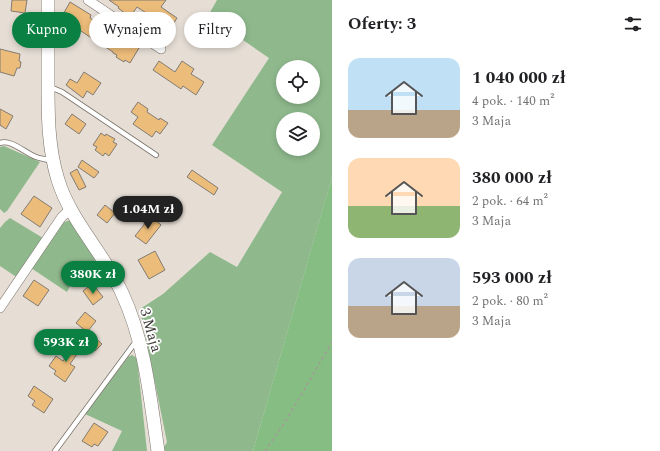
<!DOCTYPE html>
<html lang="pl">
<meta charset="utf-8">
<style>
:root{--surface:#fff;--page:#f2f2f2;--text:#202124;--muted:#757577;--accent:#0b8043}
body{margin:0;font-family:Spectral,serif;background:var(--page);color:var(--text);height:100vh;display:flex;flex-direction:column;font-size:15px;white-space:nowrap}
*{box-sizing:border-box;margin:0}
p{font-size:13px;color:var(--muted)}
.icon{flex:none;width:22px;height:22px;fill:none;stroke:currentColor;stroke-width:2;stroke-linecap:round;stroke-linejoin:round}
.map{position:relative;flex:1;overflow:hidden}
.details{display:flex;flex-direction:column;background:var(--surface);width:328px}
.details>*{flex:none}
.top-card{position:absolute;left:12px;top:12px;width:260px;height:36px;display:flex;gap:8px}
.controls{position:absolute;left:276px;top:60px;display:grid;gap:8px}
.controls a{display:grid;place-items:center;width:44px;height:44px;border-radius:50%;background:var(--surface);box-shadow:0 2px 6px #0003;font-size:20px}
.price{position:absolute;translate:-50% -34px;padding:0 9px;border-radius:14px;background:var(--accent);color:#fff;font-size:13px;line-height:26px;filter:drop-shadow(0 1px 2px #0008)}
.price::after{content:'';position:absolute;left:50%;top:24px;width:12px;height:9px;margin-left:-6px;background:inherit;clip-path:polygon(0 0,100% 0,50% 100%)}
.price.current{background:#222;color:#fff}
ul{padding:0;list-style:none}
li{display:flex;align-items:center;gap:12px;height:100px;padding:0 16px}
li span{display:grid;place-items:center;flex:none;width:112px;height:80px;border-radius:12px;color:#555}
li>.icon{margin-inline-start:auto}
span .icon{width:48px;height:48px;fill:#fffc;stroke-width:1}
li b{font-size:17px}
h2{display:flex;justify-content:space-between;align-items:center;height:48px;padding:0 16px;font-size:17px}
.tag{padding:0 14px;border-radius:18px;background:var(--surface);box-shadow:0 2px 6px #0003;font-size:14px;line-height:36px}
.tag.current{background:var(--accent);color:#fff}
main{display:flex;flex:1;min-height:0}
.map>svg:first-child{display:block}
.green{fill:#8fb98d;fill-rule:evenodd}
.forest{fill:#85bd83}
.building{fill:#ecbc7a;stroke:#827b73}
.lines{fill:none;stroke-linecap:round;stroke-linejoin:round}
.lane-casing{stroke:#7a736b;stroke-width:6}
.street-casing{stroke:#7a736b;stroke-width:10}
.secondary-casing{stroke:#7a736b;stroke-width:14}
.path{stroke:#a39c96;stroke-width:1.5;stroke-dasharray:3 3;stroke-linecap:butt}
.lane{stroke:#fff;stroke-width:4.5}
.street{stroke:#fff;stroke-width:9}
.secondary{stroke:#fff;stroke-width:13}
.labels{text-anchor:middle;stroke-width:3.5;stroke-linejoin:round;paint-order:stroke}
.street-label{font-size:15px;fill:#3e3a37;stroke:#fff}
</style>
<main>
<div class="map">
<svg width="332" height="451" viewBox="0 0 332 451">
<rect width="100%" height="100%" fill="#e6ded5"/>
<!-- green -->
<g class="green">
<path d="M 217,0 L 332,0 L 332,177 L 253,451 L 162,451 L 167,442 L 140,309 L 163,294 L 210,252 L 237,267 L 282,192 L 212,145 L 269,58 L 208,16 ZM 283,67 L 313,67 L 313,97 L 283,97 ZM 283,119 L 313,119 L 313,149 L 283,149 Z"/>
<path d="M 4,146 L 40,162 L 7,211 L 4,213 L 0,209 L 0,147 Z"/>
<path d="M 10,218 L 43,238 L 18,278 L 0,266 L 0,228 L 5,222 Z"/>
<path d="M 70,220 L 94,258 L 99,273 L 73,280 L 67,292 L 31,268 L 62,223 Z"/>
<path d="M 132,355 L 137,358 L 147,451 L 112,451 L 122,431 L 85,414 L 128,357 Z"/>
</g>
<!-- forest -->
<path class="forest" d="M 332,177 L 332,451 L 253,451 L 325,201 Z"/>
<!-- building -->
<g class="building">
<path d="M 12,0 L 27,0 L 25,13 L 11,11 Z"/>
<path d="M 109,0 L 166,0 L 161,7 L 177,18 L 164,38 L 151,29 L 151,27 L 146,24 L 151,16 L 137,7 L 130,17 L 118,8 L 119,7 Z"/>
<path d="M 70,2 L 91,15 L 90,18 L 139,48 L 130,63 L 125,60 L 124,62 L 116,57 L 117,55 L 113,53 L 113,52 L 61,18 Z"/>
<path d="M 0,49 L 20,54 L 19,61 L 21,62 L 20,68 L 17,68 L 14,76 L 0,72 Z"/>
<path d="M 159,61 L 175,72 L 182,61 L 194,69 L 191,74 L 204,82 L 196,95 L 183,86 L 181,89 L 153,70 Z"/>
<path d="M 84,72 L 101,83 L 93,95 L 87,91 L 83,98 L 66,85 L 70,79 L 77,83 Z"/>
<path d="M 138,102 L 148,109 L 147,112 L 159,120 L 160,118 L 168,123 L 160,134 L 156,131 L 152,137 L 133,124 L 138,117 L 131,112 Z"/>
<path d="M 0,109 L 13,116 L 6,129 L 0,125 Z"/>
<path d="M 72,114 L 86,124 L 79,134 L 65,124 Z"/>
<path d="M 101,133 L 105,136 L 106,134 L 115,139 L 113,142 L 117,144 L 109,156 L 105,153 L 103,156 L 95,150 L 97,147 L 93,145 Z"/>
<path d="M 82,160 L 99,172 L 94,178 L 78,167 Z"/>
<path d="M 77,169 L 86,187 L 79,190 L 70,173 Z"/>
<path d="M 192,170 L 218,188 L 214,195 L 187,177 Z"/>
<path d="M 34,196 L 52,208 L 40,227 L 21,214 Z"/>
<path d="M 105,205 L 115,213 L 107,223 L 97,215 Z"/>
<path d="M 151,216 L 161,225 L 146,244 L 135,236 Z"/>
<path d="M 155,251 L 165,270 L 149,279 L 138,260 Z"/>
<path d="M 34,280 L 49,290 L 38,306 L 23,296 Z"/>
<path d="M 88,287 L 91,290 L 95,287 L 103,297 L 93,305 L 83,291 Z"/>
<path d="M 85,312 L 96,321 L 87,332 L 76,323 Z"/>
<path d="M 92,335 L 102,344 L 95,351 L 86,342 Z"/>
<path d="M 73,341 L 82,347 L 70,364 L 75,367 L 65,382 L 54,374 L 56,371 L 49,366 L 56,356 L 63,361 L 71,350 L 68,348 Z"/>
<path d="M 34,386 L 53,399 L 44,413 L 32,405 L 35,401 L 28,396 Z"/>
<path d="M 94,423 L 108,432 L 98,446 L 94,444 L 92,447 L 82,441 Z"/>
</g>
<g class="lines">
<defs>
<g id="lane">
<path d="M 50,87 L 62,92 L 156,155"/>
<path d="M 0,143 C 11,139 25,153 36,157 C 41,159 47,159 52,161"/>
<path d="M 55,451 L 137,340"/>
</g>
<g id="street">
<path d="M 88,0 L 161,49"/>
<path d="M 0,308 L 61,218 L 70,209"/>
</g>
<path id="secondary" d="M 48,0 C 48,27 48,54 48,82 C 48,115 48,148 58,180 C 71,222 104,253 122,293 C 145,342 150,397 158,451"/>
</defs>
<!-- lane casing -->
<use href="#lane" class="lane-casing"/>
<!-- street casing -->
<use href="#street" class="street-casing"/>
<!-- secondary casing -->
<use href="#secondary" class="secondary-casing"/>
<!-- path -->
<path class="path" d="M 265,451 L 287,419 L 332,342"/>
<!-- lane -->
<use href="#lane" class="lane"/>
<!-- street -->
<use href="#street" class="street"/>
<!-- secondary -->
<use href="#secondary" class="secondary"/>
</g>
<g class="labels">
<!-- street labels -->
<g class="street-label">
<text transform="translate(151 330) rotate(74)" y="5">3 Maja</text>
</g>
</g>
</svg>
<div class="controls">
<a><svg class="icon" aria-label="locate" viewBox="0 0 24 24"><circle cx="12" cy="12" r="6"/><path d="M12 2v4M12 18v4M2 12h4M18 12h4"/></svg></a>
<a><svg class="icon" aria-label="layers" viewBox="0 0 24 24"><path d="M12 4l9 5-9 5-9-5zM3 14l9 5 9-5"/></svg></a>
</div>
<b class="price current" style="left:148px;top:230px">1.04M zł</b>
<b class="price" style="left:93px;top:295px">380K zł</b>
<b class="price" style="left:66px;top:363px">593K zł</b>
<div class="top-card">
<a class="tag current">Kupno</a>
<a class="tag">Wynajem</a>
<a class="tag">Filtry</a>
</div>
</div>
<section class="details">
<h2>Oferty: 3<svg class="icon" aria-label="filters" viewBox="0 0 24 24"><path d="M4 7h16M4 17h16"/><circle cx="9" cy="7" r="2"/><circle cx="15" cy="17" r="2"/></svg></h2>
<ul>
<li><span style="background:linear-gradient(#bfe0f5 65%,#b9a48a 0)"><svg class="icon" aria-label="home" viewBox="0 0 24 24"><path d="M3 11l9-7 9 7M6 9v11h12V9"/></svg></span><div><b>1 040 000 zł</b><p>4 pok. · 140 m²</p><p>3 Maja</p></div></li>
<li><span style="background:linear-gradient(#ffd9b3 60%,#8fb573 0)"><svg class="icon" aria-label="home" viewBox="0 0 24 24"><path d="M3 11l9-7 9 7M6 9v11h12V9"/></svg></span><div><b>380 000 zł</b><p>2 pok. · 64 m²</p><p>3 Maja</p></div></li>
<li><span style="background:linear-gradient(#c9d6e8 60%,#b9a48a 0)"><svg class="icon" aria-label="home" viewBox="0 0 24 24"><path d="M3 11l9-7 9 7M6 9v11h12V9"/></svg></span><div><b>593 000 zł</b><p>2 pok. · 80 m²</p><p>3 Maja</p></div></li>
</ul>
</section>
</main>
